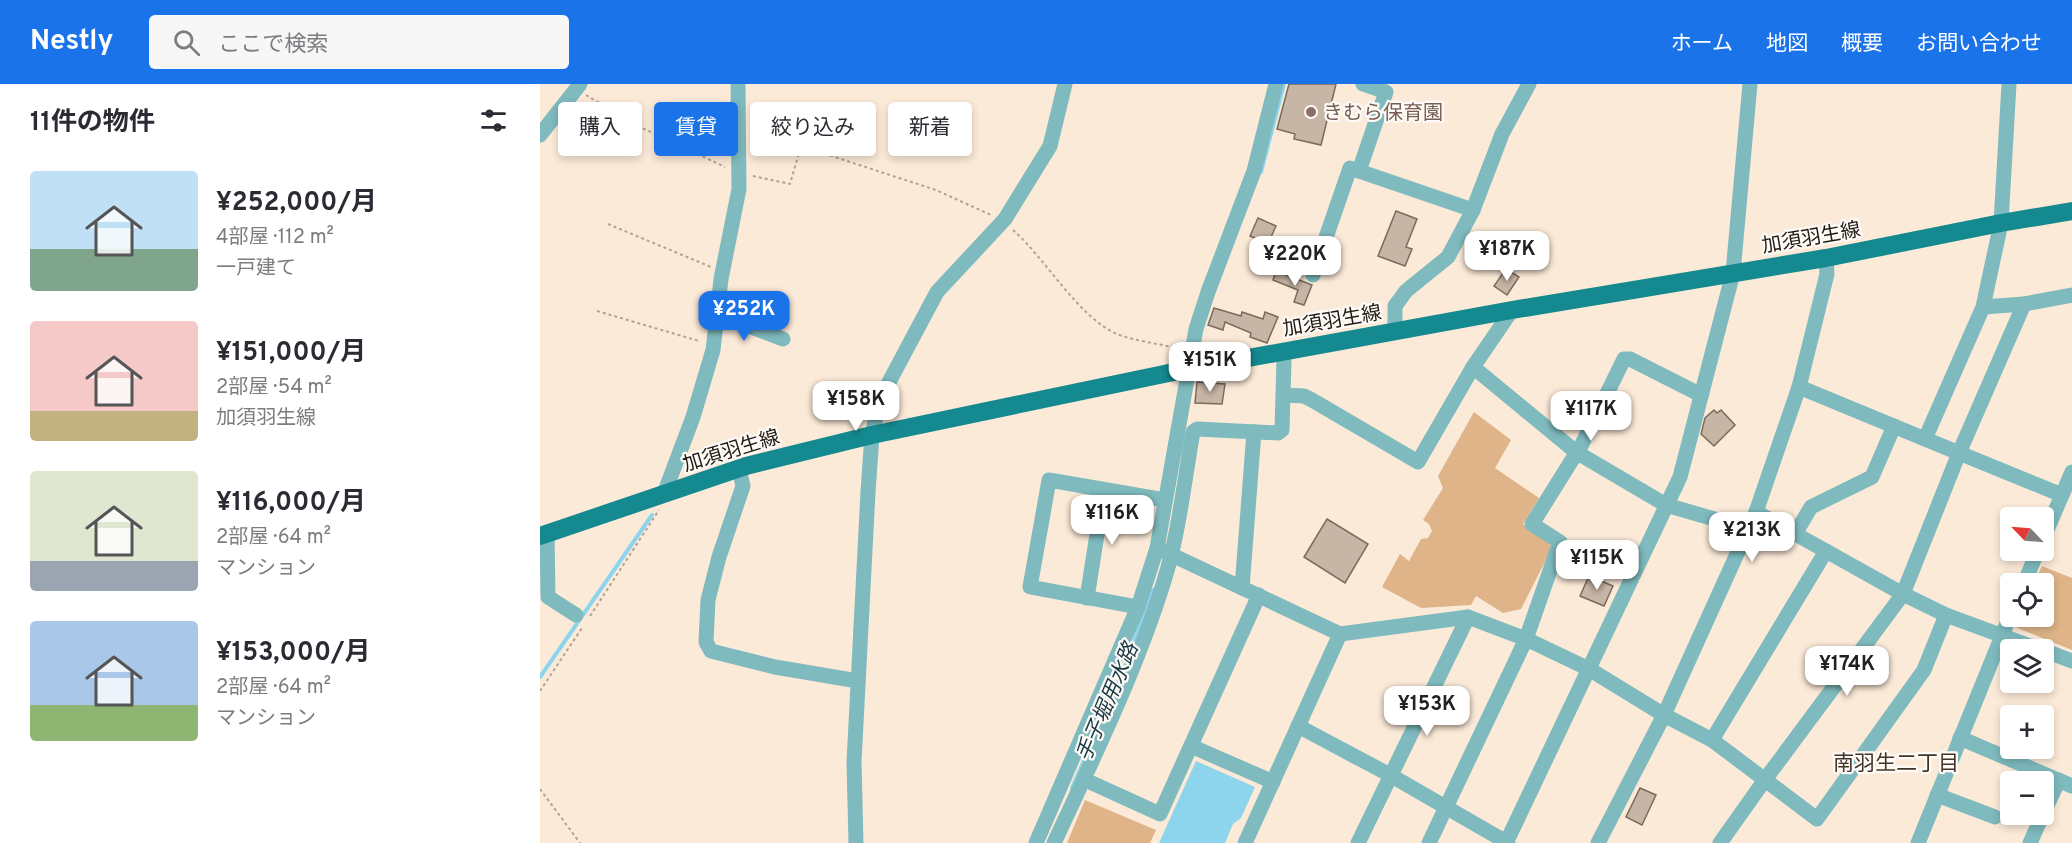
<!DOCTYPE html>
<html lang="ja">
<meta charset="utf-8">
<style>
:root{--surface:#fff;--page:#f7f7f7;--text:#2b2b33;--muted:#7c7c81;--accent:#1a73e8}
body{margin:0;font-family:Overpass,"Noto Sans JP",sans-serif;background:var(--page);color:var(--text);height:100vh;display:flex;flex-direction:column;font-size:22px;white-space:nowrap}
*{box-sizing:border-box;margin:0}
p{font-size:20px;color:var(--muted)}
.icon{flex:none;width:33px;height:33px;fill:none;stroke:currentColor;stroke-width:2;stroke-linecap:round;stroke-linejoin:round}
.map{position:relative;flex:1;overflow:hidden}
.sheet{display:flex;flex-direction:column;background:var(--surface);width:540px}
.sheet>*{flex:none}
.guide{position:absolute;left:18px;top:18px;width:570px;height:54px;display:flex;gap:12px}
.needle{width:39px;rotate:295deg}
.fabs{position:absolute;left:1460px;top:423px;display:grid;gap:12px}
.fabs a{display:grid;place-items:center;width:54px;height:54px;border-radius:6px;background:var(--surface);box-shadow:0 3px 9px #0003;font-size:30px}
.price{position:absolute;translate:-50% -51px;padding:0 14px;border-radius:12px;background:#fff;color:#222;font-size:20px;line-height:39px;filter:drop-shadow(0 2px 3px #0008)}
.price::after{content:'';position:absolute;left:50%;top:36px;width:18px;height:14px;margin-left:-9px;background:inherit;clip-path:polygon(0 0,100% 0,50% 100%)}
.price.on{background:var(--accent);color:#fff}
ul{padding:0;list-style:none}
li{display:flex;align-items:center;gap:18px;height:150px;padding:0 30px}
li span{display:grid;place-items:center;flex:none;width:168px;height:120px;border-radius:6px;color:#555}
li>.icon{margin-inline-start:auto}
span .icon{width:72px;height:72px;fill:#fffc;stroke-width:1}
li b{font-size:26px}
h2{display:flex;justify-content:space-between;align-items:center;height:72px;padding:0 30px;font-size:26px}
.tag{padding:0 21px;border-radius:6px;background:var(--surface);box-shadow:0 3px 9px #0003;font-size:21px;line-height:54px}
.tag.on{background:var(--accent);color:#fff}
header{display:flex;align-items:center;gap:36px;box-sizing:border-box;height:84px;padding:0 30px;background:var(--accent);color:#fff}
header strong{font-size:28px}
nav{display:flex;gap:33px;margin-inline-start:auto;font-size:21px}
.search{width:420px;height:54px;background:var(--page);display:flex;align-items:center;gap:15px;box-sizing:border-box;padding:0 21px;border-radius:6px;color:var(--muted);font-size:22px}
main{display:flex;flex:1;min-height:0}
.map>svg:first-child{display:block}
.green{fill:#deb488}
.water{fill:#8dd5ec}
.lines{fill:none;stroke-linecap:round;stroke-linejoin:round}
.stream{stroke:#8dd5ec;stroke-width:4}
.building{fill:#c7b5a5;stroke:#7b6b5c;stroke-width:1.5}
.path{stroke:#b0a294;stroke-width:2;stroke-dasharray:3 3;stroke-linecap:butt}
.minor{stroke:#7ebabe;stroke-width:15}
.major{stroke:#148990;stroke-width:18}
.education-dot{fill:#8d6e63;stroke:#fefaf7;stroke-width:2}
.labels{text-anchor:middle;stroke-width:4.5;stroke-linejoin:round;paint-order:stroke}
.education-label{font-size:20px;fill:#785e54;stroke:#fefaf7;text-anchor:start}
.street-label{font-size:20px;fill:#201a13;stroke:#fefaf7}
.water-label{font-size:21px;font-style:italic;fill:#183a44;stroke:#fefaf7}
.neighbourhood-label{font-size:21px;fill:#423426;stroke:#fefaf7}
</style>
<header>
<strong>Nestly</strong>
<div class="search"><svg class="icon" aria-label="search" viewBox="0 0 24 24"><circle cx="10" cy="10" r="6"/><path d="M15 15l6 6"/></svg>ここで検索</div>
<nav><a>ホーム</a><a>地図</a><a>概要</a><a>お問い合わせ</a></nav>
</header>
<main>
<section class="sheet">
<h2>11件の物件<svg class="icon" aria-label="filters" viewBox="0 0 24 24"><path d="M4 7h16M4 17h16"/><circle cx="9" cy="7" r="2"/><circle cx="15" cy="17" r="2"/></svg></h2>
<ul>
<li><span style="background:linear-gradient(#bfe0f5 65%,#7fa58c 0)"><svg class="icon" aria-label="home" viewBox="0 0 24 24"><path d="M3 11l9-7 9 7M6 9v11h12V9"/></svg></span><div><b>¥252,000/月</b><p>4部屋 · 112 m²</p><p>一戸建て</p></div></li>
<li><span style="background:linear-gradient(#f6c9c9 75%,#c2b280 0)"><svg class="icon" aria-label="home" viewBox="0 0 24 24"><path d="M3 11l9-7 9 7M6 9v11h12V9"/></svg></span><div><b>¥151,000/月</b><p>2部屋 · 54 m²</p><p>加須羽生線</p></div></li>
<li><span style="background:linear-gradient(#dfe7d0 75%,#9aa5b1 0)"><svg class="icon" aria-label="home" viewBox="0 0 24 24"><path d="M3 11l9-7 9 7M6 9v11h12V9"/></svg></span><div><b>¥116,000/月</b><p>2部屋 · 64 m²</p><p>マンション</p></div></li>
<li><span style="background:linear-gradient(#a9c7e8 70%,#8fb573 0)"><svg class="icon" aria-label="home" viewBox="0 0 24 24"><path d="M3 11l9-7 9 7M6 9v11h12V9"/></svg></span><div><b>¥153,000/月</b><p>2部屋 · 64 m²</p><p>マンション</p></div></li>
</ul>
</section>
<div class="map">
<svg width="1532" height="759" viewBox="0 0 1532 759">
<rect width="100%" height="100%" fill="#fcead8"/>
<!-- green -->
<g class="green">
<path d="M 934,328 L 971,356 L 955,384 L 999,414 L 983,440 L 1010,460 L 1012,464 L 981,525 L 963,529 L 936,512 L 931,521 L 881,524 L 842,503 L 860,470 L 869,477 L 881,455 L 888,454 L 892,447 L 889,440 L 883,436 L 903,404 L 898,392 Z"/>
<path d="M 1502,482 L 1532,494 L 1532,566 L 1475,543 L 1480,533 L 1503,532 L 1503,500 L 1494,499 Z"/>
<path d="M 545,716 L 616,746 L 610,759 L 527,759 Z"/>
</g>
<!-- water -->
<path class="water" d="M 656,677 L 715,703 L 701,734 L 693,740 L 685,759 L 619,759 Z"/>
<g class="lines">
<!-- stream -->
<g class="stream">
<path d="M 721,88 L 744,0"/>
<path d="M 642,369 L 644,353"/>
<path d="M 0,593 L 112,431"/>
<path d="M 532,704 L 585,582 L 613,506"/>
</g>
</g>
<!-- building -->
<g class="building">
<path d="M 749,0 L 796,0 L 781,61 L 754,55 L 755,50 L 737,45 Z"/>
<path d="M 856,127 L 877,135 L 866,163 L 872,165 L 865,182 L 838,172 Z"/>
<path d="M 718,134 L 736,142 L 728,160 L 710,152 Z"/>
<path d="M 966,185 L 979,193 L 967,211 L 954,202 Z"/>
<path d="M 736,187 L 772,201 L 764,221 L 754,218 L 758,206 L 733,196 Z"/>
<path d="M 674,224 L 701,232 L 702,228 L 723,235 L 725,228 L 738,233 L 727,259 L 710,253 L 711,249 L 685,238 L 683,246 L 668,241 Z"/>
<path d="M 657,298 L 685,300 L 682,320 L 655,319 Z"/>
<path d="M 1174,326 L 1177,329 L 1181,326 L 1195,341 L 1174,362 L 1161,350 L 1165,334 Z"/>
<path d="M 787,435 L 828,460 L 805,499 L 764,473 Z"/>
<path d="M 1049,492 L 1073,502 L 1064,522 L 1040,512 Z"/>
<path d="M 1100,704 L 1116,711 L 1102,741 L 1086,733 Z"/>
</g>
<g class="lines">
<!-- path -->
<g class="path">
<path d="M 46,11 L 96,41 L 185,83"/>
<path d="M 213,92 L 250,100 L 261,62 L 396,106 L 451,131"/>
<path d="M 68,140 L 171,183"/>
<path d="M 473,146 C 506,175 538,233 577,250 C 594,257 622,260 640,265"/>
<path d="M 57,227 L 159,257"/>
<path d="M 50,532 L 119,426"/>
<path d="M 0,607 L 42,544"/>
<path d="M 0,705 L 40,759"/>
</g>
<!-- minor -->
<g class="minor">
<path d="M 0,51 L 40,0"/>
<path d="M 819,87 L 846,8 L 823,0"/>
<path d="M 773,191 L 810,84 L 933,126"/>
<path d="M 1443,223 L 1484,220 L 1532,211"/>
<path d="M 972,226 L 933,283 L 1036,368 L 1126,421 L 1209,445"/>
<path d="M 177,230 L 243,255"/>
<path d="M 855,248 L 855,222 L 866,207 L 908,173 L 933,126 L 962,50 L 989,0"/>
<path d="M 1259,303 L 1385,355 L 1443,223 L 1461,139 L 1469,0"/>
<path d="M 744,311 L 764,312 L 772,316 L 878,378 L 933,283"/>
<path d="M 1385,355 L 1522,411 L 1503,455"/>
<path d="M 199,385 L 203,402 L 179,473 L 168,516 L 166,558 L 171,567 L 235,583 L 318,597"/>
<path d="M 124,410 L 153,333 L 173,266 L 181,195 L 199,105 L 198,0"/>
<path d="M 1522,411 L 1532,388"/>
<path d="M 1216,428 L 1363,510 L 1406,531 L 1501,566"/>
<path d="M 7,449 L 8,513 L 36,531"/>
<path d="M 1255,450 L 1271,423 L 1332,393 L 1354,342"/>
<path d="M 617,464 L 800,550 L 928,533 L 986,555 L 1049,585 L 1124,631 L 1172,656 L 1277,735 L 1384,586 L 1406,531"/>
<path d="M 1484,500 L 1498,466"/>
<path d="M 702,504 L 714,348"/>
<path d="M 547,514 L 564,406"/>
<path d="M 598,523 L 490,503 L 509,396 L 625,416"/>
<path d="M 1503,566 L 1532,577"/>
<path d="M 758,642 L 850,691 L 968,759"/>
<path d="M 1420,654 L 1532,702"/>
<path d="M 1172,656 L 1286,467"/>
<path d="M 651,662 L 733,698"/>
<path d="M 552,699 L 620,730 L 719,511"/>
<path d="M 1397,711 L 1455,733"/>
<path d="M 1503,730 L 1519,696"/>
<path d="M 316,759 L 314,678 L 328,408 L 332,351 L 340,315 L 397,208 L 465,135 L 510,62 L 525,0"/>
<path d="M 496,759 L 598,523 L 617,464 L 656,245 L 668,208 L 714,87 L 736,0"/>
<path d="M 514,759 C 554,673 596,587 624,497 C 639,449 644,398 653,348 L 657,345 L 738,349 L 742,346 L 744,276 L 742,268"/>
<path d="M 705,759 L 800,550"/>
<path d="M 818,759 L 928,533"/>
<path d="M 889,759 L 986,555 L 1020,458 L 992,440 L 1042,360 L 1084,275 L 1090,275 L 1161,311"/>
<path d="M 966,759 L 1140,393 L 1193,189 L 1210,0"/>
<path d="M 1058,759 L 1124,631 L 1216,428 L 1259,303 L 1287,190 L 1286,174"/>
<path d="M 1180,759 L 1224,697 L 1363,510 L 1419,369 L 1484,220"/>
<path d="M 1378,759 L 1470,532"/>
<path d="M 1490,759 L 1503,730"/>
</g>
<!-- major -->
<path class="major" d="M 0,452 L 206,382 L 332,351 L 648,285 L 972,226 L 1286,174 L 1461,139 L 1532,127"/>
</g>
<!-- markers -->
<circle class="education-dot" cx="771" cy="28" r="6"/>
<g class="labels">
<!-- education labels -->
<g class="education-label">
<text x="783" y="35">きむら保育園</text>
</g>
<!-- street labels -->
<g class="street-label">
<text transform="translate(1271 153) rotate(-10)" y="7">加須羽生線</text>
<text transform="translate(792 236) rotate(-10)" y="7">加須羽生線</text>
<text transform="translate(191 366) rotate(-17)" y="7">加須羽生線</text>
</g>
<!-- water labels -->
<g class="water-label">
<text transform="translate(567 618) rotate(-67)" y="7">手子堀用水路</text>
</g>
<!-- neighbourhood labels -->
<g class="neighbourhood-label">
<text x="1356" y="686">南羽生二丁目</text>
</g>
</g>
</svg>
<div class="fabs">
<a><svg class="needle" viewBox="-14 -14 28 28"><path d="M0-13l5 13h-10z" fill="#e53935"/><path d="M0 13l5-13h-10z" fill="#7c7c81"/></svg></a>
<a><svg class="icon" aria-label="locate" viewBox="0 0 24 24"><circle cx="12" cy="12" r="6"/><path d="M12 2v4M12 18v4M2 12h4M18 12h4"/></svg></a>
<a><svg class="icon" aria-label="layers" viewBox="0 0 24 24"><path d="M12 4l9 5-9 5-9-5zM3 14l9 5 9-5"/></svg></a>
<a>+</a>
<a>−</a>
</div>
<b class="price" style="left:967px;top:198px">¥187K</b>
<b class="price" style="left:755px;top:203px">¥220K</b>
<b class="price on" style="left:204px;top:258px">¥252K</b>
<b class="price" style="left:670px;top:309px">¥151K</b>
<b class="price" style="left:316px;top:348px">¥158K</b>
<b class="price" style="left:1051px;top:358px">¥117K</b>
<b class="price" style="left:572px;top:462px">¥116K</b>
<b class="price" style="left:1212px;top:479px">¥213K</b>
<b class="price" style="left:1057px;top:507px">¥115K</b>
<b class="price" style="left:1307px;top:613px">¥174K</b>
<b class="price" style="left:887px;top:653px">¥153K</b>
<div class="guide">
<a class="tag">購入</a>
<a class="tag on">賃貸</a>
<a class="tag">絞り込み</a>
<a class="tag">新着</a>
</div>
</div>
</main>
